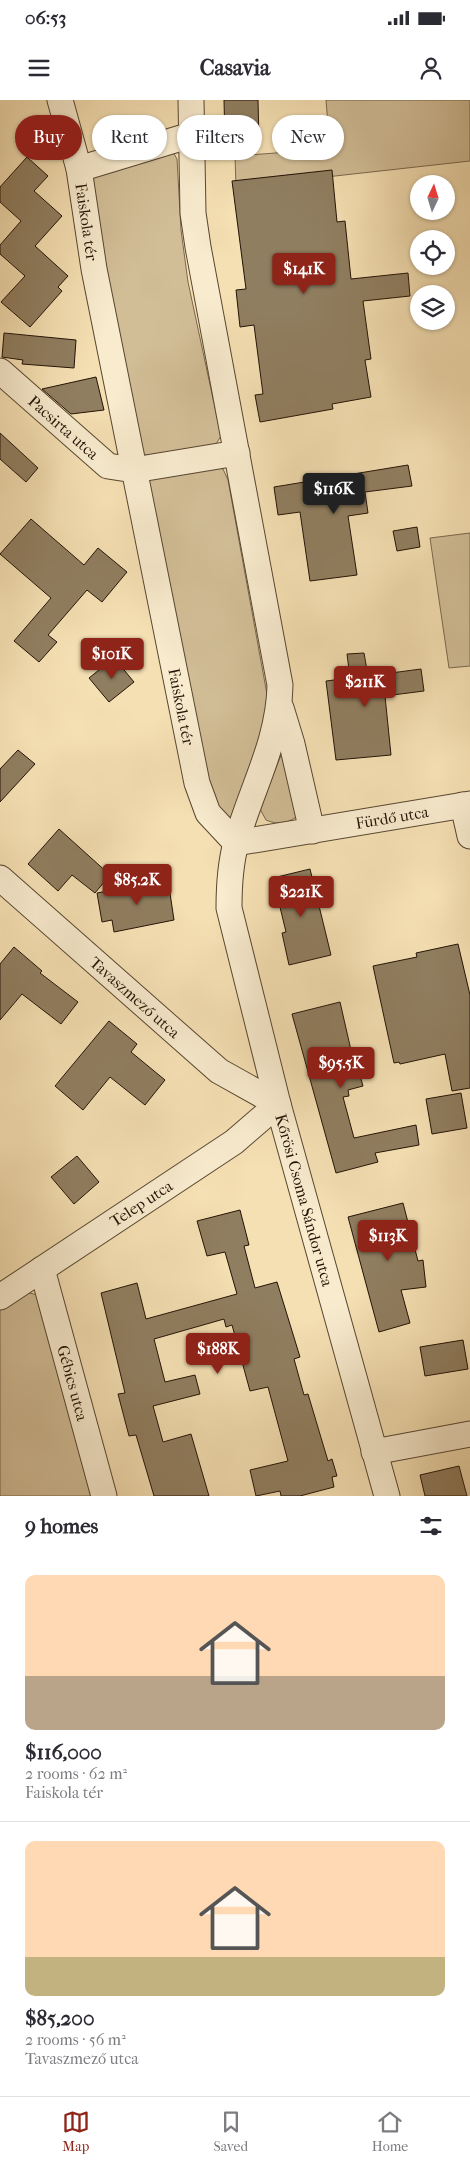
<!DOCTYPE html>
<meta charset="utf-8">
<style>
:root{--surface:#fff;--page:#f7f7f7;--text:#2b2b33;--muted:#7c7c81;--line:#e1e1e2;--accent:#8f2418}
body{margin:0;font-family:"IM FELL French Canon",serif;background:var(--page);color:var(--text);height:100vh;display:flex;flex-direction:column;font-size:19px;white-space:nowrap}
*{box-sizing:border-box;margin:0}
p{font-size:16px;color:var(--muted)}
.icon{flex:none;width:28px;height:28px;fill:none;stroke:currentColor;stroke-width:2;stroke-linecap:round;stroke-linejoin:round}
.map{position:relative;height:1396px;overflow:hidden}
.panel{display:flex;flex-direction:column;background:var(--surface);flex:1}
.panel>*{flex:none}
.top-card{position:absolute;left:15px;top:15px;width:440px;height:45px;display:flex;gap:10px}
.needle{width:32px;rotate:4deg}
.controls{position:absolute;left:410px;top:75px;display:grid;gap:10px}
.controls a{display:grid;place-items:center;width:45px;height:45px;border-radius:50%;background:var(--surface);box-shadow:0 1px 4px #0004;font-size:25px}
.price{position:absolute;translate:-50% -42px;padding:0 11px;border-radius:5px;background:var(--accent);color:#fff;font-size:16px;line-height:32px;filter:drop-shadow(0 1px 2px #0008)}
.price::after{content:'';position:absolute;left:50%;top:30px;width:15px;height:11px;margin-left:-8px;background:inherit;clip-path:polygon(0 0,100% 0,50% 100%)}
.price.selected{background:#222;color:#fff}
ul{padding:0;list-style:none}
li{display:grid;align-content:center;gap:10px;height:265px;padding:0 25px}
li+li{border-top:1px solid var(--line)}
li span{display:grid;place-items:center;height:155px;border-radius:10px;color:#555}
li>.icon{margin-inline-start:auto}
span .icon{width:90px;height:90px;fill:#fffc;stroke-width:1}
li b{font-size:21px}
h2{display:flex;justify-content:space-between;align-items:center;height:60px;padding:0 25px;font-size:21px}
.pill{padding:0 18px;border-radius:22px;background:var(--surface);box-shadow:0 1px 4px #0004;font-size:18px;line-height:45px}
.pill.selected{background:var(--accent);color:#fff}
.status{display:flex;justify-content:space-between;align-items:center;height:35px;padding:0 25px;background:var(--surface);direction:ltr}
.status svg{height:14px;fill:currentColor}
header{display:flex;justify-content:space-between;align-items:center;height:65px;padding:0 25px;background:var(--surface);font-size:22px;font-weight:700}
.menu{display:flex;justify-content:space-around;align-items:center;height:70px;border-top:1px solid var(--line);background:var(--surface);font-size:14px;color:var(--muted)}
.menu a{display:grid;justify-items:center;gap:2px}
.menu .selected{color:var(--accent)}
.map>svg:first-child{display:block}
.green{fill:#d1bd96;stroke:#7a684e}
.building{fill:#907e60;stroke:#231306}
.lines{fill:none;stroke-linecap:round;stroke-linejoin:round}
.street-casing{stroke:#584631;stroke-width:27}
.street{stroke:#f8ebce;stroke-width:25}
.labels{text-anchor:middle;stroke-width:5;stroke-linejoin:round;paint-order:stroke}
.street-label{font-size:16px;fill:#231306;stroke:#f8ebce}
</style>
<div class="status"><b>06:53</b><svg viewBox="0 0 49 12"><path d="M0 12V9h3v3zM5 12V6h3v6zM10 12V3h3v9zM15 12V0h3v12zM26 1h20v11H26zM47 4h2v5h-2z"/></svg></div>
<header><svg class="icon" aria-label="menu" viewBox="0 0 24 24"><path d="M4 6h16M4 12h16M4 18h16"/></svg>Casavia<svg class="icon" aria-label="person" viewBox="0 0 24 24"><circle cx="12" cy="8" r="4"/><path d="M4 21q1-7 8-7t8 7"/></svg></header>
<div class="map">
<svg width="470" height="1396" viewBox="0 0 470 1396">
<rect width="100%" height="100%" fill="#f5e0b3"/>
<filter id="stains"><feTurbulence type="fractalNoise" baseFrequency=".004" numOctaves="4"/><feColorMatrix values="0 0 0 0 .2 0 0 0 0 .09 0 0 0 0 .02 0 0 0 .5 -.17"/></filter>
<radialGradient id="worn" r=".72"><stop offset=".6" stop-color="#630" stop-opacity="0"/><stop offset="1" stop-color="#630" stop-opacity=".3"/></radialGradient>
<!-- green -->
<g class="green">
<path d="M 326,0 L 470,0 L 470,61 L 236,87 L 235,56 L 330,49 Z"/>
<path d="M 173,52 L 177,59 L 181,130 L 188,182 L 221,336 L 216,344 L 164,355 L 144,355 L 138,349 L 91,79 L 95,75 Z"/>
<path d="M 219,368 L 223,369 L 228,380 L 268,600 L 265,626 L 229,722 L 216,716 L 145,381 L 150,376 Z"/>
<path d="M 470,433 L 470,566 L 449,568 L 430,438 Z"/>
<path d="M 281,655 L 283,656 L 296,717 C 286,724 278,725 266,720 L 260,709 Z"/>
<path d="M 25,1192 L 38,1195 L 95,1396 L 0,1396 L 0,1202 Z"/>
</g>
<!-- building -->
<g class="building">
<path d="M 224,0 L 258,0 L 259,41 L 225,42 Z"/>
<path d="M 27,57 L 48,76 L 34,91 L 62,116 L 35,146 L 68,176 L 58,187 L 62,191 L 30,227 L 1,202 L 25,176 L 0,154 L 0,145 L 21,121 L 0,102 L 0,87 Z"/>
<path d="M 332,70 L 337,122 L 345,121 L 351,179 L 408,173 L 410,196 L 363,201 L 371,259 L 365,260 L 371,297 L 332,304 L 333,309 L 260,322 L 255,295 L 263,294 L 254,225 L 240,227 L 236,190 L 246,189 L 232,81 Z"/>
<path d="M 4,233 L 76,240 L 74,268 L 22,264 L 23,260 L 2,257 Z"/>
<path d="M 96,277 L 104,310 L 71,314 L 42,289 Z"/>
<path d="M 0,333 L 38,368 L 26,382 L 0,359 Z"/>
<path d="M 408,365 L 412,386 L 365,392 L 368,413 L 348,416 L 357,475 L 310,481 L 300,412 L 278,415 L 274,387 Z"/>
<path d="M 31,419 L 84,465 L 98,448 L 127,472 L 102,502 L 87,490 L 48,535 L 57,542 L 39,562 L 14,541 L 51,498 L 0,454 Z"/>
<path d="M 417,427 L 420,447 L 397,451 L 393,431 Z"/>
<path d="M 364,553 L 368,576 L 421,569 L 424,591 L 385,596 L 391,655 L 336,660 L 326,581 L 350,578 L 347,554 Z"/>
<path d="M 114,558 L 134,582 L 109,602 L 89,578 Z"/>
<path d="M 18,650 L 35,664 L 0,702 L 0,669 Z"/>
<path d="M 59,729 L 110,775 L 95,793 L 72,775 L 58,791 L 28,764 Z"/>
<path d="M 310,769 L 331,855 L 289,865 L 282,833 L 286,832 L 273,778 Z"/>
<path d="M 168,780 L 174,820 L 114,832 L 112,820 L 102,822 L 97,793 Z"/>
<path d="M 458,844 L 470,895 L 470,988 L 452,991 L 445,954 L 400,964 L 399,962 L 394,963 L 373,866 L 417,857 L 416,853 Z"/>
<path d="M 14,847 L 42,871 L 40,873 L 78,902 L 61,924 L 22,894 L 0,920 L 0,864 Z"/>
<path d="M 340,902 L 353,959 L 355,958 L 363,986 L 348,990 L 349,996 L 343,997 L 354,1038 L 416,1025 L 419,1045 L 375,1053 L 378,1062 L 336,1073 L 292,914 Z"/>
<path d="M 109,921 L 137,944 L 131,952 L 165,980 L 145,1005 L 110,977 L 83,1010 L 55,986 Z"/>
<path d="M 461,993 L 467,1028 L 432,1034 L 426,999 Z"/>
<path d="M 77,1056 L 99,1082 L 74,1104 L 51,1077 Z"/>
<path d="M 403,1103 L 418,1161 L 423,1160 L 426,1187 L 401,1190 L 410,1223 L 379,1232 L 348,1117 Z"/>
<path d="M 240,1110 L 249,1145 L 244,1146 L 255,1188 L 277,1182 L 300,1257 L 294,1259 L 304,1295 L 308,1294 L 328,1361 L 332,1359 L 337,1376 L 332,1377 L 334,1387 L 300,1396 L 281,1396 L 280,1391 L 256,1396 L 250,1370 L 288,1361 L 268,1287 L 250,1291 L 232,1225 L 226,1227 L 224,1219 L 154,1239 L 165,1282 L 195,1275 L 200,1294 L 153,1306 L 163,1342 L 191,1334 L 209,1396 L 154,1396 L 136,1335 L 129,1336 L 118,1294 L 125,1293 L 101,1193 L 137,1183 L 146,1219 L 237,1194 L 225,1152 L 207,1156 L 197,1121 Z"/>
<path d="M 463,1240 L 468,1269 L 425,1276 L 420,1247 Z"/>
<path d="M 459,1366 L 467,1396 L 425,1396 L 420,1375 Z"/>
</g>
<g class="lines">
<defs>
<g id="street">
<path id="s1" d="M 60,0 L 79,69 L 94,169 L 197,683 L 208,713 L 236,743"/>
<path id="s2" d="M 191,0 L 193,113 L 198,147 L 280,585 C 279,642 251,689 236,743 C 230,765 229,786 229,808 L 278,1004 L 387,1396"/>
<path d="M 79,69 L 191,35"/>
<path id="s3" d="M 0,271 L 108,366 L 134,370 L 237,353"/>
<path d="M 281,608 L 292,644 L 312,731"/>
<path d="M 463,705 L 470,736"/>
<path id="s4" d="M 236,743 L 470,704"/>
<path id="s5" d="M 0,778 L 219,971 L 278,1004 L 234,1042 L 0,1197"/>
<path id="s6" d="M 42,1169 L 104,1396"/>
<path d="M 374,1352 L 470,1334"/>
</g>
</defs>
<!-- street casing -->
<use href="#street" class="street-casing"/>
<!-- street -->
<use href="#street" class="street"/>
</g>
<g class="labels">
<!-- street labels -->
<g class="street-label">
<text dy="6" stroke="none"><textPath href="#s1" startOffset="125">Faiskola tér</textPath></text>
<text dy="6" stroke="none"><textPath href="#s3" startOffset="85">Pacsirta utca</textPath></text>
<text dy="6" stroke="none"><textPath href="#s1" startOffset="619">Faiskola tér</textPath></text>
<text dy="6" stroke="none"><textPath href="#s4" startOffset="158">Fürdő utca</textPath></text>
<text dy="6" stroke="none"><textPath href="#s5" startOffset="180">Tavaszmező utca</textPath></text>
<text dy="6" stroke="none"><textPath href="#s2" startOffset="1125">Kőrösi Csoma Sándor utca</textPath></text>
<text transform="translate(141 1103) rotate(-33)" y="6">Telep utca</text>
<text dy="6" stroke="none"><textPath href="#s6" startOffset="118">Gébics utca</textPath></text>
</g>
</g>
<rect width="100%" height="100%" filter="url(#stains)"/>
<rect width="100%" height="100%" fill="url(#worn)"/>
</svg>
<div class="controls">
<a><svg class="needle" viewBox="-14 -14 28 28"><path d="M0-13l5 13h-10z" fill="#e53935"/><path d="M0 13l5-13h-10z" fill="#7c7c81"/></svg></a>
<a><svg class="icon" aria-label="locate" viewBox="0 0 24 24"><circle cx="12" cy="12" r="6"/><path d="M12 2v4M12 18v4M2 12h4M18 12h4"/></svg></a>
<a><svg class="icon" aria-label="layers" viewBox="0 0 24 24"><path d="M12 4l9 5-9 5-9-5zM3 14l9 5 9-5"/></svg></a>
</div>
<b class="price" style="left:304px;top:195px">$141K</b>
<b class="price selected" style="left:334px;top:415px">$116K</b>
<b class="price" style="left:112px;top:580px">$101K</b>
<b class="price" style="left:365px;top:608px">$211K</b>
<b class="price" style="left:137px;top:806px">$85.2K</b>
<b class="price" style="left:301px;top:818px">$221K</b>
<b class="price" style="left:341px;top:989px">$95.5K</b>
<b class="price" style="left:388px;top:1162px">$113K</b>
<b class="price" style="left:218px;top:1275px">$188K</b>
<div class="top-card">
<a class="pill selected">Buy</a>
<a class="pill">Rent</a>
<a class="pill">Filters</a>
<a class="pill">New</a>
</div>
</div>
<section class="panel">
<h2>9 homes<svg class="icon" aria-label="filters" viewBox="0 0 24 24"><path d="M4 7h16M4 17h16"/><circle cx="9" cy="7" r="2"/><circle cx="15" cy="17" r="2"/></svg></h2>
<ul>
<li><span style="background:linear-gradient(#ffd9b3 65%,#b9a48a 0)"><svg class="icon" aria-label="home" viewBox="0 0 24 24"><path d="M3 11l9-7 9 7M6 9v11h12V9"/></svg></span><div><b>$116,000</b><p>2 rooms · 62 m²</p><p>Faiskola tér</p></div></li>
<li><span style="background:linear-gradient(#ffd9b3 75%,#c2b280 0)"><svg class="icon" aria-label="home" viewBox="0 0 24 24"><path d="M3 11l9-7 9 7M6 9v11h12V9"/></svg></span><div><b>$85,200</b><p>2 rooms · 56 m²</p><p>Tavaszmező utca</p></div></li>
</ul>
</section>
<nav class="menu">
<a class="selected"><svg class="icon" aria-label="map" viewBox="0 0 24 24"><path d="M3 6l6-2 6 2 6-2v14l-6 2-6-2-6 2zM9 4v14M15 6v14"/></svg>Map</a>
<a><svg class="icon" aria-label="saved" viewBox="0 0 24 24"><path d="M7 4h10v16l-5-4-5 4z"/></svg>Saved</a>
<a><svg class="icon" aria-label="home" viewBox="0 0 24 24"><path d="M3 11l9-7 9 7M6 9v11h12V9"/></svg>Home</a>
</nav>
